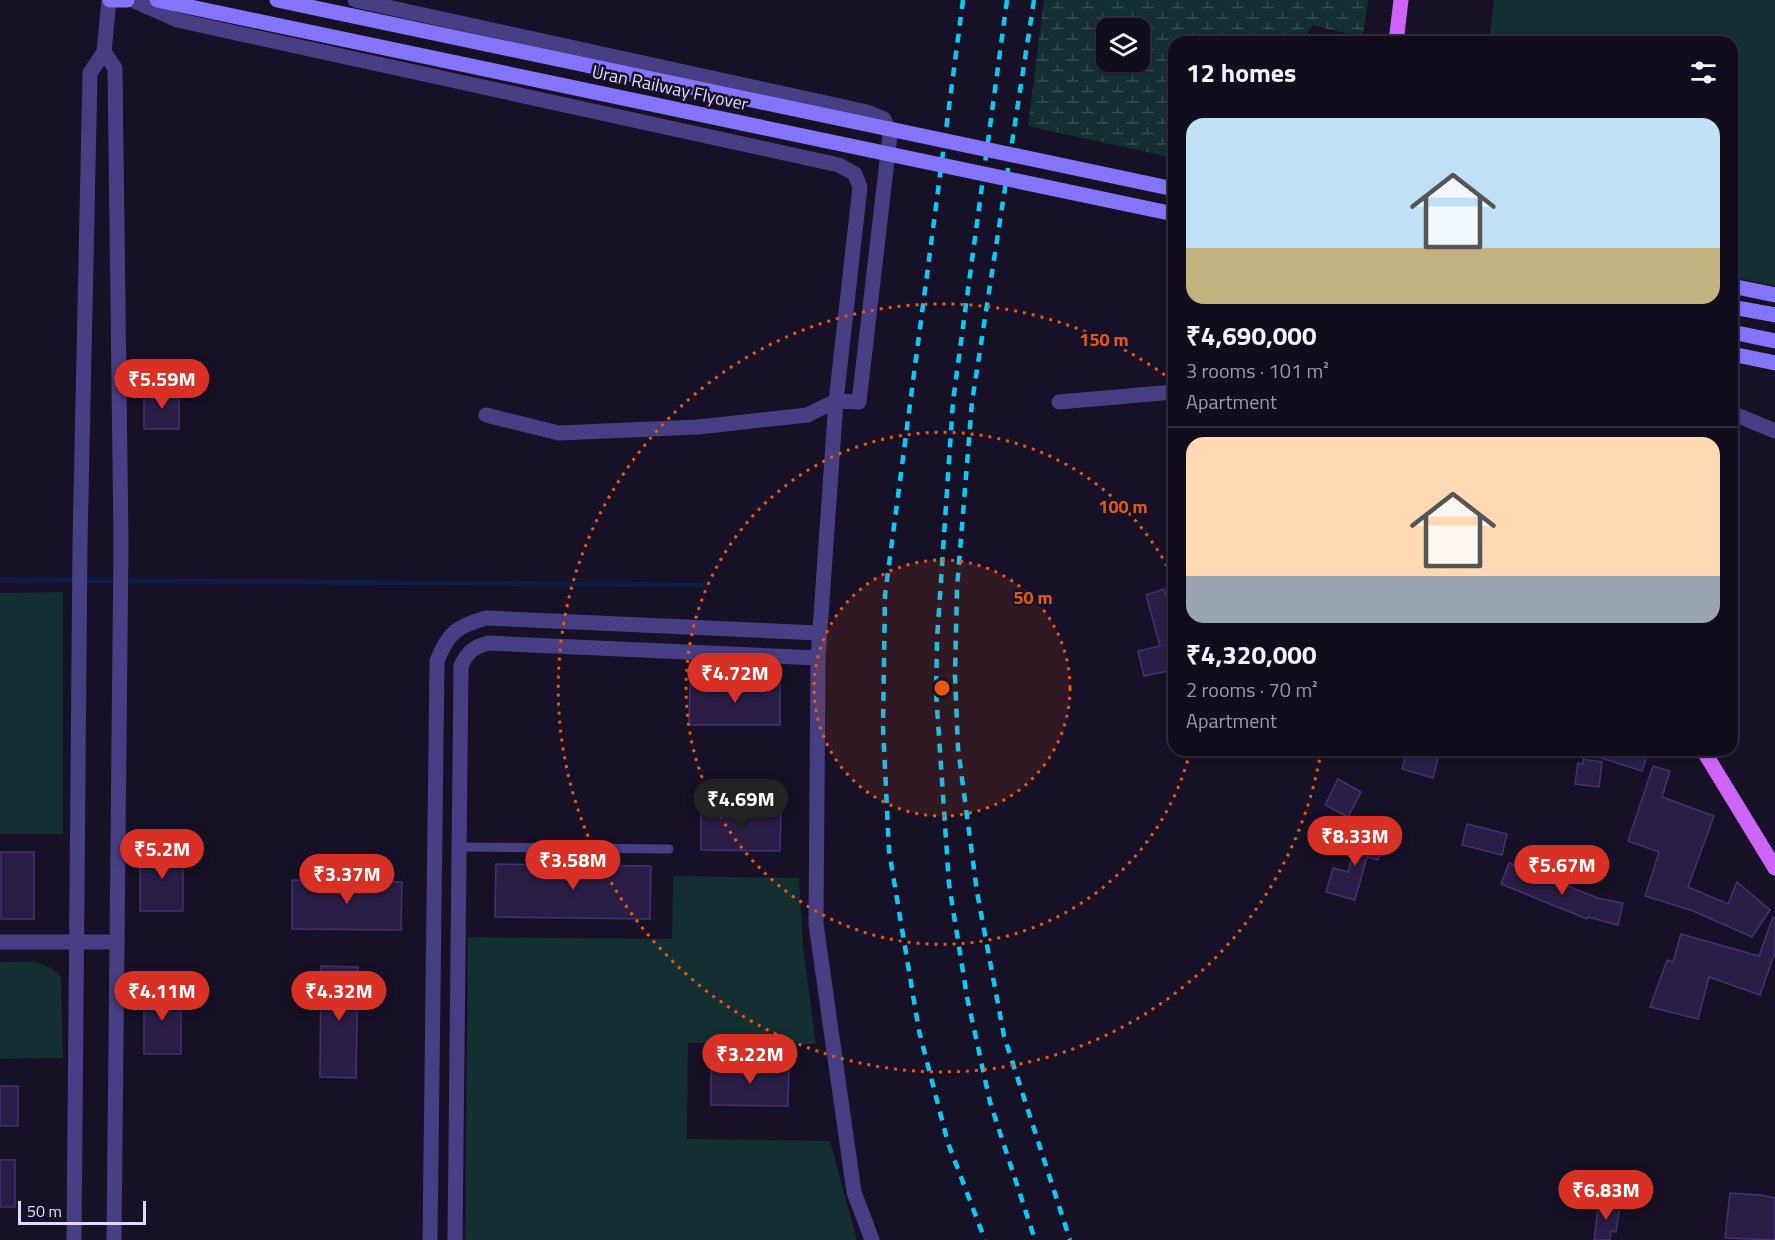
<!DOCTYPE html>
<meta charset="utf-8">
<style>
:root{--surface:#110d1d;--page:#1e1b2a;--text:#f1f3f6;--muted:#9c9ca4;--line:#302d3b;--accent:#d93025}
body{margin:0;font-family:"Titillium Web",sans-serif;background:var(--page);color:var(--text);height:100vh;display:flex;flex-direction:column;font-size:22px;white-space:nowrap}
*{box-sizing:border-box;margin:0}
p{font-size:20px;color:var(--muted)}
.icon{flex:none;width:33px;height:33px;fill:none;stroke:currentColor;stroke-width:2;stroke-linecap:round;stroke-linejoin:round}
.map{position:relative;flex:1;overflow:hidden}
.sheet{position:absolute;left:1168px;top:36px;width:570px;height:720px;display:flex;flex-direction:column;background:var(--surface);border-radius:18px;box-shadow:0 2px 4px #0004,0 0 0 2px var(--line)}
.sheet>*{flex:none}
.tools{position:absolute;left:1096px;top:18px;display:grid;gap:12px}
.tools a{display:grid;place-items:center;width:54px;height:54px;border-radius:12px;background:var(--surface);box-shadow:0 2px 4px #0004,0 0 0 2px var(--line);font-size:30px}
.scale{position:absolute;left:18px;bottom:15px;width:128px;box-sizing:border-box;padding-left:6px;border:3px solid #e0d9fd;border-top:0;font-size:16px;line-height:21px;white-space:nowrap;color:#e0d9fd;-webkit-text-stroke:4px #171127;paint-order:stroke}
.price{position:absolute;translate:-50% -51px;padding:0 14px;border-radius:21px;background:var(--accent);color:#fff;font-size:20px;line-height:39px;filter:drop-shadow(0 2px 3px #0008)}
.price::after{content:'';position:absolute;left:50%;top:36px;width:18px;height:14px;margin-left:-9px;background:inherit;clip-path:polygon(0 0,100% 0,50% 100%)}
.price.selected{background:#222;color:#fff}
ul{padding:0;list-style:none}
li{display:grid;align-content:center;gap:12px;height:318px;padding:0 18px}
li+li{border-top:2px solid var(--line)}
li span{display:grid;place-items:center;height:186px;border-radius:18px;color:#555}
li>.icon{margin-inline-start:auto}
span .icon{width:108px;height:108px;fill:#fffc;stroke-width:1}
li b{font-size:26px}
h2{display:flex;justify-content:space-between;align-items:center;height:72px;padding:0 18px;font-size:26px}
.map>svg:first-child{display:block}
.grass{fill:#142f31}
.wetland{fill:url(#wetland-marsh);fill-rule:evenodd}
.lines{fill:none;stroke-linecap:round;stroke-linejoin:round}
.stream{stroke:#0d1c44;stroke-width:5}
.building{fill:#2a1e47;stroke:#443172;stroke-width:1.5}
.service{stroke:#473e84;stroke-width:9}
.minor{stroke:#473e84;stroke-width:15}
.tertiary{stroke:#473e84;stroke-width:15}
.secondary{stroke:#8374f9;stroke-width:15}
.primary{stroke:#ce65f8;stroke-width:15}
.rail{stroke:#0ec9f4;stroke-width:4.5;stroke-dasharray:9 8;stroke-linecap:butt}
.secondary-bridge{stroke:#8374f9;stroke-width:15}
.ring{fill:none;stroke:#e8590c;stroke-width:3;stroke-dasharray:3 6}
.labels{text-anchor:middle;stroke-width:5;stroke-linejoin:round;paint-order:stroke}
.street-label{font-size:18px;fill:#e0d9fd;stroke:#171127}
.centre{fill:#e8590c;stroke:#171127;stroke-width:3}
.ring-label{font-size:18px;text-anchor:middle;font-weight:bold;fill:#e8590c;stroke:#171127;stroke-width:5;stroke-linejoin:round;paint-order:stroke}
</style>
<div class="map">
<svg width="1775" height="1240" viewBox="0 0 1775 1240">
<defs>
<pattern id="wetland-marsh" width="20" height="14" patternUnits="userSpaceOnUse" patternTransform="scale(1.5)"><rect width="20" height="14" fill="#142f31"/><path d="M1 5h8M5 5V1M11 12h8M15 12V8" fill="none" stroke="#364d50"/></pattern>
</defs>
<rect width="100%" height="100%" fill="#171127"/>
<!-- grass -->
<g class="grass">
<path d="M 1494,0 L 1775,0 L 1775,286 L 1733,277 L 1732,42 L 1489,42 Z"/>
<path d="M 63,592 L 63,834 L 0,834 L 0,593 Z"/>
<path d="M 673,876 L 799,878 L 803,947 L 816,1044 L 688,1043 L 687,1139 L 830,1141 L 857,1240 L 465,1240 L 468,937 L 672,939 Z"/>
<path d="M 0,962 C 23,962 46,958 61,977 L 63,1058 L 0,1059 Z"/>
</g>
<!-- wetland -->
<path class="wetland" d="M 1044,0 L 1368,0 L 1363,38 L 1313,25 L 1301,42 L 1174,42 L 1174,158 L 1028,126 ZM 1107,28 L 1140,28 L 1140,62 L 1107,62 Z"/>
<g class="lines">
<!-- stream -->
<path class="stream" d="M 0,580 L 706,585"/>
</g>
<!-- building -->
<g class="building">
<rect x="144" y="392" width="35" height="37"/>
<path d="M 1164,589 L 1174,621 L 1174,681 L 1171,682 L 1168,671 L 1144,676 L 1138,651 L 1160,646 L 1146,595 Z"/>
<path d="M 690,683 L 780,684 L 780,725 L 689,725 Z"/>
<path d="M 1407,750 L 1440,750 L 1433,778 L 1402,769 Z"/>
<path d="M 1586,750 L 1649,750 L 1642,771 L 1586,753 Z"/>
<path d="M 1583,759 L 1602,762 L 1599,787 L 1575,784 L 1578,763 L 1583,764 Z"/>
<path d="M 1653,766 L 1670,771 L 1662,797 L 1714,816 L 1688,887 L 1728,904 L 1737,882 L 1770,910 L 1752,937 L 1693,911 L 1645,896 L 1659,852 L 1628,841 Z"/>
<path d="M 1338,779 L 1361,792 L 1348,817 L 1325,805 Z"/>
<path d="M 701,810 L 781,811 L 780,851 L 701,850 Z"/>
<path d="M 1467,824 L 1507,834 L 1502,855 L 1462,845 Z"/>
<path d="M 1358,833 L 1384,840 L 1378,860 L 1367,857 L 1355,900 L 1326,892 L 1333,868 L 1348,872 Z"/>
<path d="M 183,849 L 183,911 L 140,911 L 140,850 Z"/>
<rect x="1" y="852" width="33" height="67"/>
<path d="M 1509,863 L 1598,898 L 1623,903 L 1618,925 L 1588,917 L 1587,919 L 1501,884 Z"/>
<path d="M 496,864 L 651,866 L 650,919 L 495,917 Z"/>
<path d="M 292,880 L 402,882 L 401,930 L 292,929 Z"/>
<path d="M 1773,917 L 1775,918 L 1775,952 L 1760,995 L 1709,977 L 1698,1019 L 1650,1007 L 1667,960 L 1673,962 L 1681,934 L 1759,956 Z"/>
<path d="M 321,966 L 358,967 L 356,1078 L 320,1077 Z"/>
<path d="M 144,990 L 181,991 L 181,1054 L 144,1054 Z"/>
<path d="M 711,1064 L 789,1065 L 788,1106 L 711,1105 Z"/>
<rect x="0" y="1086" width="18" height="40"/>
<rect x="0" y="1160" width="15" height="47"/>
<path d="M 1730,1193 L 1761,1195 L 1775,1198 L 1775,1240 L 1725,1238 Z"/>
<path d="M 1599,1202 L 1620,1205 L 1616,1232 L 1611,1231 L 1610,1240 L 1594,1240 Z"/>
</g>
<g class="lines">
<!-- service -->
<path class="service" d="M 459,847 L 669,849"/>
<!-- minor -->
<g class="minor">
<path d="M 1059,402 L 1174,392"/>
<path d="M 486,415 L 559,433 L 698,427 L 807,415 L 836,401 L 818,658 L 816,924 L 854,1192 L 872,1240"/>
<path d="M 0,942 L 76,942"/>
<path d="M 430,1240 L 437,661 C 448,633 457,626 486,618 L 819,633"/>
<path d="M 455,1240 L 461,666 C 467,652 474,647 488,643 L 818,658"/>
</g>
<!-- tertiary -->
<g class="tertiary">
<path d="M 132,0 L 177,20 L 839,165 L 855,174 L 860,187 L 836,401 L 859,402 L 890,135 L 884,119 L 867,112 L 355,0"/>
<path d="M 104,52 L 115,68 L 121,543 L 114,1240"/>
<path d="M 1732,413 L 1775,431"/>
<path d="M 76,942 L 117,942"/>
<path d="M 74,1240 L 80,543 L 90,73 L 104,52 L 109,0"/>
</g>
<!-- secondary -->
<g class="secondary">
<path d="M 110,0 L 127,0"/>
<path d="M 1732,286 L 1775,295"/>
<path d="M 1732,307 L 1775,315"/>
<path d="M 1732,332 L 1775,341"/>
<path d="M 1732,354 L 1775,363"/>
</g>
<!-- primary -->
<g class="primary">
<path d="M 1396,42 L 1401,0"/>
<path d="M 1703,750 L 1775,868"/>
</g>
<!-- rail -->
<g class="rail">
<path d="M 963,0 L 885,595 L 883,727 L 889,851 L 919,1031 L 948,1143 L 985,1240"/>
<path d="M 1007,0 L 953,401 L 937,640 L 936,692 L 949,884 L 967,997 L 990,1102 L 1035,1240"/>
<path d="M 1034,0 L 972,402 L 957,588 L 955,676 L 958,748 L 977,892 L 1004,1036 L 1070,1240"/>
</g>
<!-- secondary-bridge -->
<g class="secondary-bridge">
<path d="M 157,0 L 1174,214"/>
<path d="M 277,0 L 1174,189"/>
</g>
</g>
<!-- distance rings -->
<circle cx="942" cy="688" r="128" fill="#e8590c" fill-opacity=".12"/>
<g class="ring">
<circle cx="942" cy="688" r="128"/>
<path d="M1190 752A256 256 0 1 1 1174 580"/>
<path d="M1321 751A384 384 0 1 1 1173 381"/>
</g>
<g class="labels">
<!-- street labels -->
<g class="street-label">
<text transform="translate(670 88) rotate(12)" y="6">Uran Railway Flyover</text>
</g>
</g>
<circle cx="942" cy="688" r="9" class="centre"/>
<g class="ring-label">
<text x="1104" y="346">150 m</text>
<text x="1123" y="513">100 m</text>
<text x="1033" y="604">50 m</text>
</g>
</svg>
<div class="tools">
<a><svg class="icon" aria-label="layers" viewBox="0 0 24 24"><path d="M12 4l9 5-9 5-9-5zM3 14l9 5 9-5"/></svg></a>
</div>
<div class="scale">50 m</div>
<b class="price" style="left:162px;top:410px">₹5.59M</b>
<b class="price" style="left:735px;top:704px">₹4.72M</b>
<b class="price selected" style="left:741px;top:830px">₹4.69M</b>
<b class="price" style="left:1355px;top:867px">₹8.33M</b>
<b class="price" style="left:162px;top:880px">₹5.2M</b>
<b class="price" style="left:573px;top:891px">₹3.58M</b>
<b class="price" style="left:1562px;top:896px">₹5.67M</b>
<b class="price" style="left:347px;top:905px">₹3.37M</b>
<b class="price" style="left:162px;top:1022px">₹4.11M</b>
<b class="price" style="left:339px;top:1022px">₹4.32M</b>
<b class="price" style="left:750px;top:1085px">₹3.22M</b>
<b class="price" style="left:1606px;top:1221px">₹6.83M</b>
<section class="sheet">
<h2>12 homes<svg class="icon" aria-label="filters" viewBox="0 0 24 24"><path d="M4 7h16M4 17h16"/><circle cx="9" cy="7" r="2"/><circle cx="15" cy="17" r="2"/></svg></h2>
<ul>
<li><span style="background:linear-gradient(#bfe0f5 70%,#c2b280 0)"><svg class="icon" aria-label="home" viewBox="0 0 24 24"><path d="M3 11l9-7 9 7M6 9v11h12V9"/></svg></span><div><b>₹4,690,000</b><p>3 rooms · 101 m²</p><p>Apartment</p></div></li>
<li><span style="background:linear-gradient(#ffd9b3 75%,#9aa5b1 0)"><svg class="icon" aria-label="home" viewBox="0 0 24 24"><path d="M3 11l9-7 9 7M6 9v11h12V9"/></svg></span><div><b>₹4,320,000</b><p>2 rooms · 70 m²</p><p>Apartment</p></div></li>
</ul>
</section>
</div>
